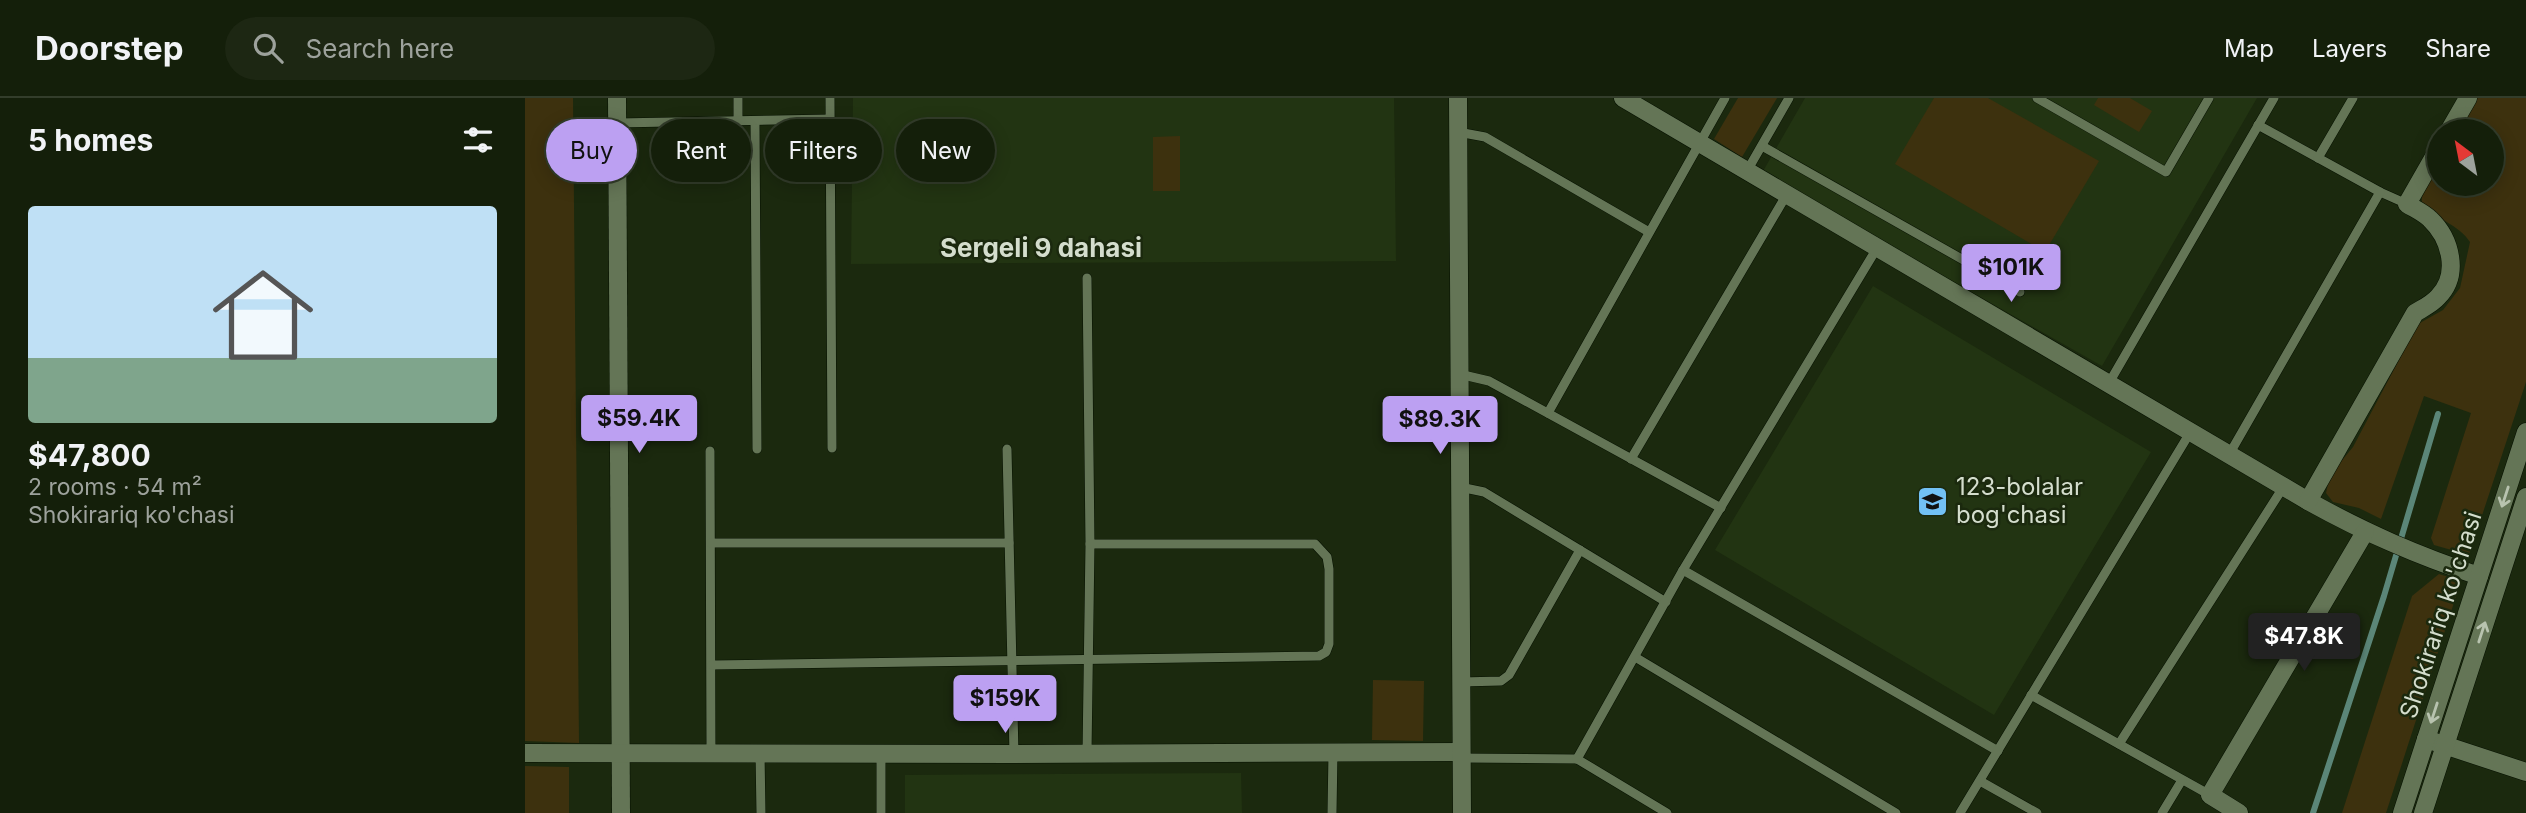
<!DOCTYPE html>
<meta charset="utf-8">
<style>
:root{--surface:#141f0a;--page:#1d2713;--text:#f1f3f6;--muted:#9da29c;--line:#333d2b;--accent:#bca0f2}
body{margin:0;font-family:Inter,sans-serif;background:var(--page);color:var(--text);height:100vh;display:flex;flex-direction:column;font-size:26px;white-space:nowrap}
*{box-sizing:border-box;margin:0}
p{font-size:23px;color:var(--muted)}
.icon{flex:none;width:38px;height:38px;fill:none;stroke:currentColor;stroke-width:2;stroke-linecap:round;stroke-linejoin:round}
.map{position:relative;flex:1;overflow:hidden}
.panel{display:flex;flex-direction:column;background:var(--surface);width:525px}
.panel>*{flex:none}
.top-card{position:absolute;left:21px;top:21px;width:665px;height:63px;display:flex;gap:14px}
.needle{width:46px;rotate:328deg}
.tools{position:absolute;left:1902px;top:21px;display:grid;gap:14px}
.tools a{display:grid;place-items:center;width:77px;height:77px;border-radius:50%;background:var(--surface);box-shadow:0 4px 18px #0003,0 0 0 2px var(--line);font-size:35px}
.price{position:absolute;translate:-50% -60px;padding:0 16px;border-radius:7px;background:var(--accent);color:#111;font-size:23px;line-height:46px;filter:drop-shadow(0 2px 4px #0008)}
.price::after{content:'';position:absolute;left:50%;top:42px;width:21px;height:16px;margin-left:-10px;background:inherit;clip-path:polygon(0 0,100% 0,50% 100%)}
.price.on{background:#222;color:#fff}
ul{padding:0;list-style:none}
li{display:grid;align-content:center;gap:14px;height:371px;padding:0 28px}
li+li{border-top:2px solid var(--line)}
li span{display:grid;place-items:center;height:217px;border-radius:7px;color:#555}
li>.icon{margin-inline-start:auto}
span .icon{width:126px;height:126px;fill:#fffc;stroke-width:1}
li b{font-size:30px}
h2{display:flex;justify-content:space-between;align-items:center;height:84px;padding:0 28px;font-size:30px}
.chip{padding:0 24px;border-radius:32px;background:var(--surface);box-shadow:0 4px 18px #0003,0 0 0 2px var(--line);font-size:24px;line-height:63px}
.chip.on{background:var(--accent);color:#111}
header{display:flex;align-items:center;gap:42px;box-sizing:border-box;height:98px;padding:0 35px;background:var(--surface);border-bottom:2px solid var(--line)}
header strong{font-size:33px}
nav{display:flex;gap:38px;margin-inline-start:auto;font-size:24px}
.search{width:490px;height:63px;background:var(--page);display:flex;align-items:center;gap:18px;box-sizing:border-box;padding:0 24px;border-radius:38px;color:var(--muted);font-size:26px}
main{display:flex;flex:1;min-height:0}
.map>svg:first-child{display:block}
.built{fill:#223412}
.grass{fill:#3d310e}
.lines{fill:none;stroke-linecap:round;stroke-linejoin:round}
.stream{stroke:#5b8678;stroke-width:6}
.lane-casing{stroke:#061100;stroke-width:10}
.street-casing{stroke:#061100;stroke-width:19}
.secondary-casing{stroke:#061100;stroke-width:19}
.lane{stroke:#647556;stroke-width:9}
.street{stroke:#647556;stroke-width:18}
.secondary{stroke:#647556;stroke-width:18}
.oneway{stroke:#b8c3af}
.labels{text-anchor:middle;stroke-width:5;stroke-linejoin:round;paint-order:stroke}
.poi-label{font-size:24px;fill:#d4ddcd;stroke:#1b290e;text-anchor:start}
.street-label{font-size:24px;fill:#d4ddcd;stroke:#1b290e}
.neighbourhood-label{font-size:26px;font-weight:bold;fill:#d4ddcd;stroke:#1b290e}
</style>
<header>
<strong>Doorstep</strong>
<div class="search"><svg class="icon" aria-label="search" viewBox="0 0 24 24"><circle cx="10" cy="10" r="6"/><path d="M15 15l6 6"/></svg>Search here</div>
<nav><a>Map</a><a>Layers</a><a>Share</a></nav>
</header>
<main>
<section class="panel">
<h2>5 homes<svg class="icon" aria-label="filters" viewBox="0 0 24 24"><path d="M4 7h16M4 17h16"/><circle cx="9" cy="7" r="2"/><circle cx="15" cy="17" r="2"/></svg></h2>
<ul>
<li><span style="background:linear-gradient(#bfe0f5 70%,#7fa58c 0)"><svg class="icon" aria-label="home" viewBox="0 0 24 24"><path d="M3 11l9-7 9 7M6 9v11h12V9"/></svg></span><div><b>$47,800</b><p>2 rooms · 54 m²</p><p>Shokirariq ko'chasi</p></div></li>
</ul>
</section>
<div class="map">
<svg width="2001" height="715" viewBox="0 0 2001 715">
<rect width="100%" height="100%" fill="#1b290e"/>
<!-- built -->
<g class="built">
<path d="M 328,0 L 869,0 L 871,163 L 326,166 Z"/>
<path d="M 1280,0 L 1732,0 L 1577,268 L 1237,75 Z"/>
<path d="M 1348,188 L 1626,354 L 1469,617 L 1190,452 Z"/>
<path d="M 716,675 L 717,715 L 380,715 L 380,677 Z"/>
</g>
<!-- grass -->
<g class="grass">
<path d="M 0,0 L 48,0 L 54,645 L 0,643 Z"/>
<path d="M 1213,0 L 1252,0 L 1217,59 L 1189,41 Z"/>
<path d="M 1409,0 L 1463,0 L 1574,63 L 1520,154 L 1370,66 Z"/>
<path d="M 1573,0 L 1605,0 L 1627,13 L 1614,34 L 1569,7 Z"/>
<path d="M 1951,0 L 2001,0 L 2001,284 L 1944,457 L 1909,447 L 1906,440 L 1946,315 L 1899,298 L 1856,421 L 1834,410 L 1808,404 L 1801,395 L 1805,377 L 1828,349 L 1893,226 L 1918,212 L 1935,190 L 1945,144 C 1934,127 1912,121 1897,108 C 1895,91 1906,77 1914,63 L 1914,86 L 1967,86 L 1967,33 L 1932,33 Z"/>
<path d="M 655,38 L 655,93 L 628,93 L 628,39 Z"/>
<path d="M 1914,476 L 1936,483 L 1861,715 L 1817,715 L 1887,498 Z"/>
<path d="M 848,582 L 899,583 L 898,643 L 847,642 Z"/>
<path d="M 0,668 L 44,669 L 44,715 L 0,715 Z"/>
</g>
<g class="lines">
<!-- stream -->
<path class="stream" d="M 1788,715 L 1859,498 L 1913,316"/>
<defs>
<g id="lane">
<path d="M 213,0 L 213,23"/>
<path d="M 305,0 L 307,350"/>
<path d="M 1512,0 L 1641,74 L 1684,0"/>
<path d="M 230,23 L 232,351"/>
<path d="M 92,25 L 305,21"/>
<path d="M 1733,27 L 1855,94 L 1882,106"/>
<path d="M 933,34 L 960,39 L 1124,134"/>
<path d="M 1237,48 L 1495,194"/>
<path d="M 1793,60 L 1828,0"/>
<path d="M 1222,73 L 1264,0"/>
<path d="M 562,180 L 565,446 L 562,655"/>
<path d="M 934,276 L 964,283 L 1196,410"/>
<path d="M 1584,285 L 1749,0"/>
<path d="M 1023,315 L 1200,0"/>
<path d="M 482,351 L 489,656"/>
<path d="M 185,353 L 186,655"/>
<path d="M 1705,355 L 1855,94"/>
<path d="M 1106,361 L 1262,96"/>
<path d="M 935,389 L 959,394 L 1141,504"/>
<path d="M 186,445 L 484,445"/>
<path d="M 1158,472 L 1473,653"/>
<path d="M 1110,559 L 1371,715"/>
<path d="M 187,567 L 794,558 L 801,554 L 804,546 L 804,471 L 802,459 L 790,446 L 565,446"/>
<path d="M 936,584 L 976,583 L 984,577 L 1055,452"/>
<path d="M 1506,597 L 1685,697"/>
<path d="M 1594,646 L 1759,388"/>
<path d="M 235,655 L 236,715"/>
<path d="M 936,660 L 1052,661 L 1142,715"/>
<path d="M 1052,661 L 1158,472 L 1352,150"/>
<path d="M 1455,683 L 1512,715"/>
<path d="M 356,715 L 356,656"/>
<path d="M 807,715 L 808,654"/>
<path d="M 1435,715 L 1666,333"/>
<path d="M 1637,715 L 1657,682"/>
</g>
<g id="street">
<path d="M 92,0 L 96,715"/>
<path d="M 1098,0 L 1783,403 C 1841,435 1891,457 1954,478"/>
<path d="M 1924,33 L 1943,0"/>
<path d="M 1783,403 L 1890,215 C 1898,210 1907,206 1913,199 C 1935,177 1926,141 1905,121 C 1899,115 1890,111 1882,106 L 1914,50"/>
<path d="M 1901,641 L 2001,674"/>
<path d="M 0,655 L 489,656 L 936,654"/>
<path d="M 1714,715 L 1685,697 L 1840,434"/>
</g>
<g id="secondary">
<path d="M 933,0 L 937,715"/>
<path d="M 1877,715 L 2001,334"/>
<path d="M 1898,715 L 2001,399"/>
</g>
</defs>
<!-- lane casing -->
<use href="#lane" class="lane-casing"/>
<!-- street casing -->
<use href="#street" class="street-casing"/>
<!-- secondary casing -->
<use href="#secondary" class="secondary-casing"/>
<!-- lane -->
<use href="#lane" class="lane"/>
<!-- street -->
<use href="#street" class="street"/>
<!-- secondary -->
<use href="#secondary" class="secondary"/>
</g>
<!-- one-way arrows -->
<defs><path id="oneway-shaft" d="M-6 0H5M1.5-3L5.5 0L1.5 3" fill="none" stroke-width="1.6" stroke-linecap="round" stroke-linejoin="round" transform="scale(1.75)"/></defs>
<g class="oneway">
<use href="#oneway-shaft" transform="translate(1980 399) rotate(108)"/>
<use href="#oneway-shaft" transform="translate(1957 534) rotate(-72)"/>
<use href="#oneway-shaft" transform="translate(1909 615) rotate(108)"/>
</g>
<!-- icons -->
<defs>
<symbol id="school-square" viewBox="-11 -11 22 22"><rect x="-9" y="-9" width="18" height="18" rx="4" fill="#72c1f5" stroke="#1b290e"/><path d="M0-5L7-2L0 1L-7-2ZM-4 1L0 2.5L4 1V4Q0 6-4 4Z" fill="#111"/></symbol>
</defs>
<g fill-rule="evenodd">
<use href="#school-square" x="1390" y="386" width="35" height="35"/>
</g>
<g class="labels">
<!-- poi labels -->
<g class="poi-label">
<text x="1431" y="397">123-bolalar<tspan x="1431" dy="28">bog'chasi</tspan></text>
</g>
<!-- street labels -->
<g class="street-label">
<text transform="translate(1916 517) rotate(-72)" y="8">Shokirariq ko'chasi</text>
</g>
<!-- neighbourhood labels -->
<g class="neighbourhood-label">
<text x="516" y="159">Sergeli 9 dahasi</text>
</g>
</g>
</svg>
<div class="tools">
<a><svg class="needle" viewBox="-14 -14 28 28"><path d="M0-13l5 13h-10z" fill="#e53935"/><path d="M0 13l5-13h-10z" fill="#9da29c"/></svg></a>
</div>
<b class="price" style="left:1486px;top:206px">$101K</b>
<b class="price" style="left:114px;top:357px">$59.4K</b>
<b class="price" style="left:915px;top:358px">$89.3K</b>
<b class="price on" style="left:1779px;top:575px">$47.8K</b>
<b class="price" style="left:480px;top:637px">$159K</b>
<div class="top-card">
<a class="chip on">Buy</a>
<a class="chip">Rent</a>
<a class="chip">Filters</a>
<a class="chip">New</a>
</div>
</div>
</main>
